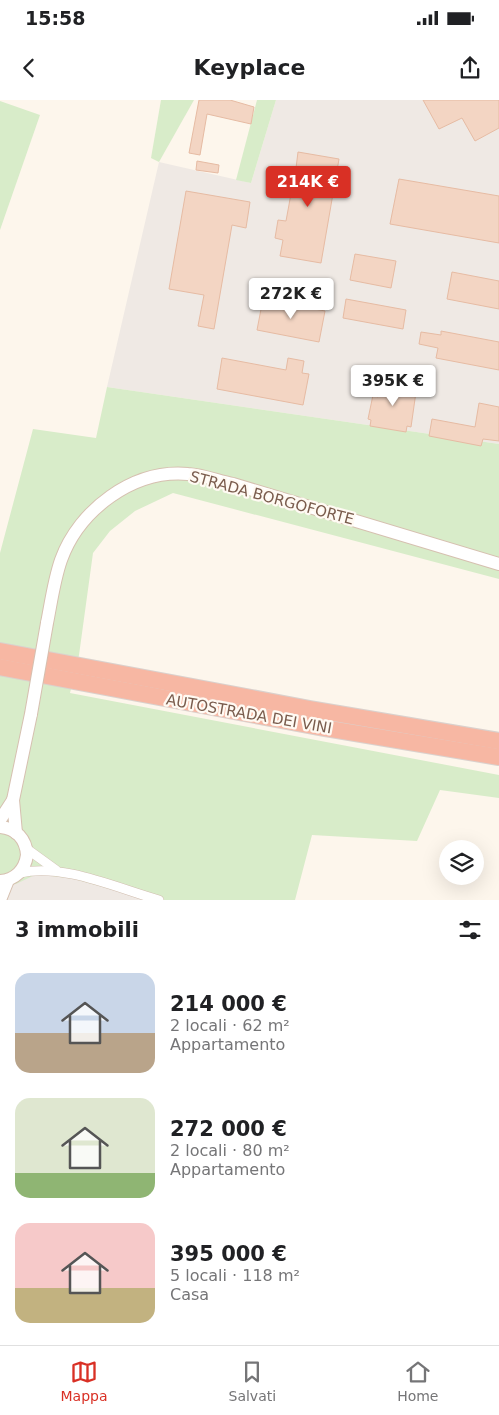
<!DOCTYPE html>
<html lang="it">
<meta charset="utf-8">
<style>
:root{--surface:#fff;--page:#f6f6f6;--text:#202124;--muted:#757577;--line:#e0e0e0;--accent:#d93025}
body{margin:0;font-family:"DejaVu Sans",sans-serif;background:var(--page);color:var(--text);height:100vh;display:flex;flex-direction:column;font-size:19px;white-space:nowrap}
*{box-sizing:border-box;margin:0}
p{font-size:16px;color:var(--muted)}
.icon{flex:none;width:28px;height:28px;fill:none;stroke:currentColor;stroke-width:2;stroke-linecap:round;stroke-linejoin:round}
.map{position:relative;height:800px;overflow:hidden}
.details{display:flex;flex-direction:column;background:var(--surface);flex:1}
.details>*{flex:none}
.buttons{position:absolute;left:439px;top:740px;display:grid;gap:10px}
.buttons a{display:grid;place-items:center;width:45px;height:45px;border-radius:50%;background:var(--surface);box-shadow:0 5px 20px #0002;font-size:25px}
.price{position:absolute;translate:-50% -42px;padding:0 11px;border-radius:5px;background:#fff;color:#222;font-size:16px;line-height:32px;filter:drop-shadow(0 1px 2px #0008)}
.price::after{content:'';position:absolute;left:50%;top:30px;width:15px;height:11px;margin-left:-8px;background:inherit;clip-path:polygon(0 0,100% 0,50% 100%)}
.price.selected{background:var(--accent);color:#fff}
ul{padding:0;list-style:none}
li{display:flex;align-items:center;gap:15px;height:125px;padding:0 15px}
li span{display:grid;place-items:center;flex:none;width:140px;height:100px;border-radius:15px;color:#555}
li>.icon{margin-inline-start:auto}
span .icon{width:60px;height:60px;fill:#fffc;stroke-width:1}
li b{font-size:21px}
h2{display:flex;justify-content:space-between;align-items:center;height:60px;padding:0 15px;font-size:21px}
.status{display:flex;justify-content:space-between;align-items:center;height:35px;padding:0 25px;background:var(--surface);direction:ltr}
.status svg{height:14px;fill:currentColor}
header{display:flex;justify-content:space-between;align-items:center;height:65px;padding:0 15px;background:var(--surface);font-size:22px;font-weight:600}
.dock{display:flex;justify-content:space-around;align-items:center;height:70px;border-top:1px solid var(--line);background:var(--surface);font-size:14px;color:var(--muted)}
.dock a{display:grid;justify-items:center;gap:2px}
.dock .selected{color:var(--accent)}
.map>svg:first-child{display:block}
.industrial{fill:#efe9e4}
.green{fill:#d8ecc9}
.building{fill:#f3d5c3;stroke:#e6bba3}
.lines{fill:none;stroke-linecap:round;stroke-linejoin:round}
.minor-casing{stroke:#d1beb0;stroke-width:10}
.secondary-casing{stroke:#d6c0b0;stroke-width:14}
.motorway-casing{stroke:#dad1cd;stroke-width:18}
.minor{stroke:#fff;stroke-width:9}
.secondary{stroke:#fff;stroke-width:12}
.motorway{stroke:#f7b7a3;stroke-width:16}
.secondary-bridge-casing{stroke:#d6c0b0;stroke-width:14;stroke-linecap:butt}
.secondary-bridge{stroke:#fff;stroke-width:12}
.labels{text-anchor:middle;stroke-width:4.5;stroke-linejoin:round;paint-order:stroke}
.street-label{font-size:15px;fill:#7a5c4d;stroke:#fffaf3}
</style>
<div class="status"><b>15:58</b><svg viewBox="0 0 49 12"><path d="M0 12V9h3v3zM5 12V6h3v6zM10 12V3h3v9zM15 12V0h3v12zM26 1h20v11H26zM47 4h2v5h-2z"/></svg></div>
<header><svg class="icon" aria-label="back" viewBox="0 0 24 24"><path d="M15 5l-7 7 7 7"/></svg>Keyplace<svg class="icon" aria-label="share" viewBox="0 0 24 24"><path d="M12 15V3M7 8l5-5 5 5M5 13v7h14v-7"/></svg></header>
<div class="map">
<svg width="499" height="800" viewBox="0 0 499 800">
<rect width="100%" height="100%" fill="#fdf6ec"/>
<!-- industrial -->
<g class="industrial">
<path d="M 276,0 L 499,0 L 499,344 L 107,287 L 159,62 L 251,83 Z"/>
<path d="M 37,774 L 74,779 L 149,800 L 0,800 L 0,785 L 16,783 Z"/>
</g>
<!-- green -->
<g class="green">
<path d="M 161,0 L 194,0 L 159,62 L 151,58 Z"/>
<path d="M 257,0 L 276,0 L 251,83 L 236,80 Z"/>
<path d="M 0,1 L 40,15 L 0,130 Z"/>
<path d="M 107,287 L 499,344 L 499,479 L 173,393 L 135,411 L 110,431 L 93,453 L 79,555 L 70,593 L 499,675 L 499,698 L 440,690 L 417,741 L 312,735 L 295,800 L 149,800 L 74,779 L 37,774 L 16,784 L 0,785 L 0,453 L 33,329 L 96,338 Z"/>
</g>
<!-- building -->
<g class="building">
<path d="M 199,0 L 230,0 L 254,7 L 251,24 L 207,14 L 200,55 L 189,53 Z"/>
<path d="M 423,0 L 499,0 L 499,28 L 475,41 L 462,18 L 439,29 Z"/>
<path d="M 298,52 L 339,59 L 321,163 L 280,156 L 283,140 L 275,138 L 278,120 L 286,121 L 293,83 L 287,82 L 290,67 L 296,68 Z"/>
<path d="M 197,61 L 219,65 L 218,73 L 196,70 Z"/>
<path d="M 399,79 L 499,96 L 499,143 L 390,124 Z"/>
<path d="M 186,91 L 250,102 L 246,128 L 232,125 L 214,229 L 198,226 L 204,195 L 169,189 Z"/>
<path d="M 355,154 L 396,161 L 391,188 L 350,180 Z"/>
<path d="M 452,172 L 499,181 L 499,209 L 447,199 Z"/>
<path d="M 263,199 L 325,211 L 319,242 L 257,230 Z"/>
<path d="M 346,199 L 406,210 L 403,229 L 343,218 Z"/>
<path d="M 441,231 L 499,242 L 499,270 L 436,258 L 438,248 L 419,244 L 421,232 L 441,235 Z"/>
<path d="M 222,258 L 286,270 L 288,258 L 304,261 L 302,273 L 309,274 L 303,305 L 217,289 Z"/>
<path d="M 394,276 L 406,279 L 404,290 L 416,292 L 411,327 L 407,326 L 406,332 L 370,326 L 371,320 L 368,319 L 373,295 L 378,297 L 380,285 L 392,287 Z"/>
<path d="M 479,303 L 499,307 L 499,341 L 483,339 L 481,346 L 429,336 L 432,319 L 475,327 Z"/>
</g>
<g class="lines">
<defs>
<g id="minor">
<path d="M 27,749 L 56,770"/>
<path d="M 20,773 C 63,763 116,788 159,800"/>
</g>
<g id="secondary">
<path d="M 47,523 C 51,503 54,480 61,460 C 79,410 133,369 188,374 C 203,375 218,381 233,384 L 499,464"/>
<path d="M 0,720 L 13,700"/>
<path d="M 0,727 C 16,728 26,739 27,755 C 25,770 15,780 0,781"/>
<path d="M 16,733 L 13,700 L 31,614"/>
<path d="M 0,800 L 8,780"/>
</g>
<g id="motorway">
<path d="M 0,551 L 310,609 L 499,641"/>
<path d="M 0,567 L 324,628 L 499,657"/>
</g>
</defs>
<!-- minor casing -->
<use href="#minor" class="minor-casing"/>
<!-- secondary casing -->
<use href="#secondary" class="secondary-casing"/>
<!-- motorway casing -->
<use href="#motorway" class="motorway-casing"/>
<!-- minor -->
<use href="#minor" class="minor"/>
<!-- secondary -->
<use href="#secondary" class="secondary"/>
<!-- motorway -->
<use href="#motorway" class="motorway"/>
<defs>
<path id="secondary-bridge" d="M 31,614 L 47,523"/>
</defs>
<!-- secondary-bridge casing -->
<use href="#secondary-bridge" class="secondary-bridge-casing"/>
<!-- secondary-bridge -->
<use href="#secondary-bridge" class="secondary-bridge"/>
</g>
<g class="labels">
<!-- street labels -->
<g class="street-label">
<text transform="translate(272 398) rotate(15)" y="5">STRADA BORGOFORTE</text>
<text transform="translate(249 614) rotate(10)" y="5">AUTOSTRADA DEI VINI</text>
</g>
</g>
</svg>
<div class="buttons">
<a><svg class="icon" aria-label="layers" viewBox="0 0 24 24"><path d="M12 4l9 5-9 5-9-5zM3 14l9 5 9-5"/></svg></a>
</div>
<b class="price selected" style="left:308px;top:108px">214K €</b>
<b class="price" style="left:291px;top:220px">272K €</b>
<b class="price" style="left:393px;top:307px">395K €</b>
</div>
<section class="details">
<h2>3 immobili<svg class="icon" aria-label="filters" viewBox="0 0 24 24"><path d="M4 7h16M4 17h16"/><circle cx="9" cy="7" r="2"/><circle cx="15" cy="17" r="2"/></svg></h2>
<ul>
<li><span style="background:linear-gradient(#c9d6e8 60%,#b9a48a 0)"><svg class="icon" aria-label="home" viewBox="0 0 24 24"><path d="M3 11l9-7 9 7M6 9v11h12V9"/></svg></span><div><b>214 000 €</b><p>2 locali · 62 m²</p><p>Appartamento</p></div></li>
<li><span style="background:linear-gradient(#dfe7d0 75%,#8fb573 0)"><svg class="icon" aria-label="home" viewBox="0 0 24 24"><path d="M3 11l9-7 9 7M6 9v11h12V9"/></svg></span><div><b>272 000 €</b><p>2 locali · 80 m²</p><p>Appartamento</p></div></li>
<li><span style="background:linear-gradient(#f6c9c9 65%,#c2b280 0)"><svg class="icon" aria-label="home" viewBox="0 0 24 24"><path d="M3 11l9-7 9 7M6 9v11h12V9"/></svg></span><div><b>395 000 €</b><p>5 locali · 118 m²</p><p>Casa</p></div></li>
</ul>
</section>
<nav class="dock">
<a class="selected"><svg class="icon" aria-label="map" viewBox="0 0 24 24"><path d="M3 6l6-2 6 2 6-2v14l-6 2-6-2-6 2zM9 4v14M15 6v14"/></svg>Mappa</a>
<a><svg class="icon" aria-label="saved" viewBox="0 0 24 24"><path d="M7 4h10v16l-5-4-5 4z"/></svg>Salvati</a>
<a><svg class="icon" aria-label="home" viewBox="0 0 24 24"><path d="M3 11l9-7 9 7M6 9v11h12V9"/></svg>Home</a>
</nav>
